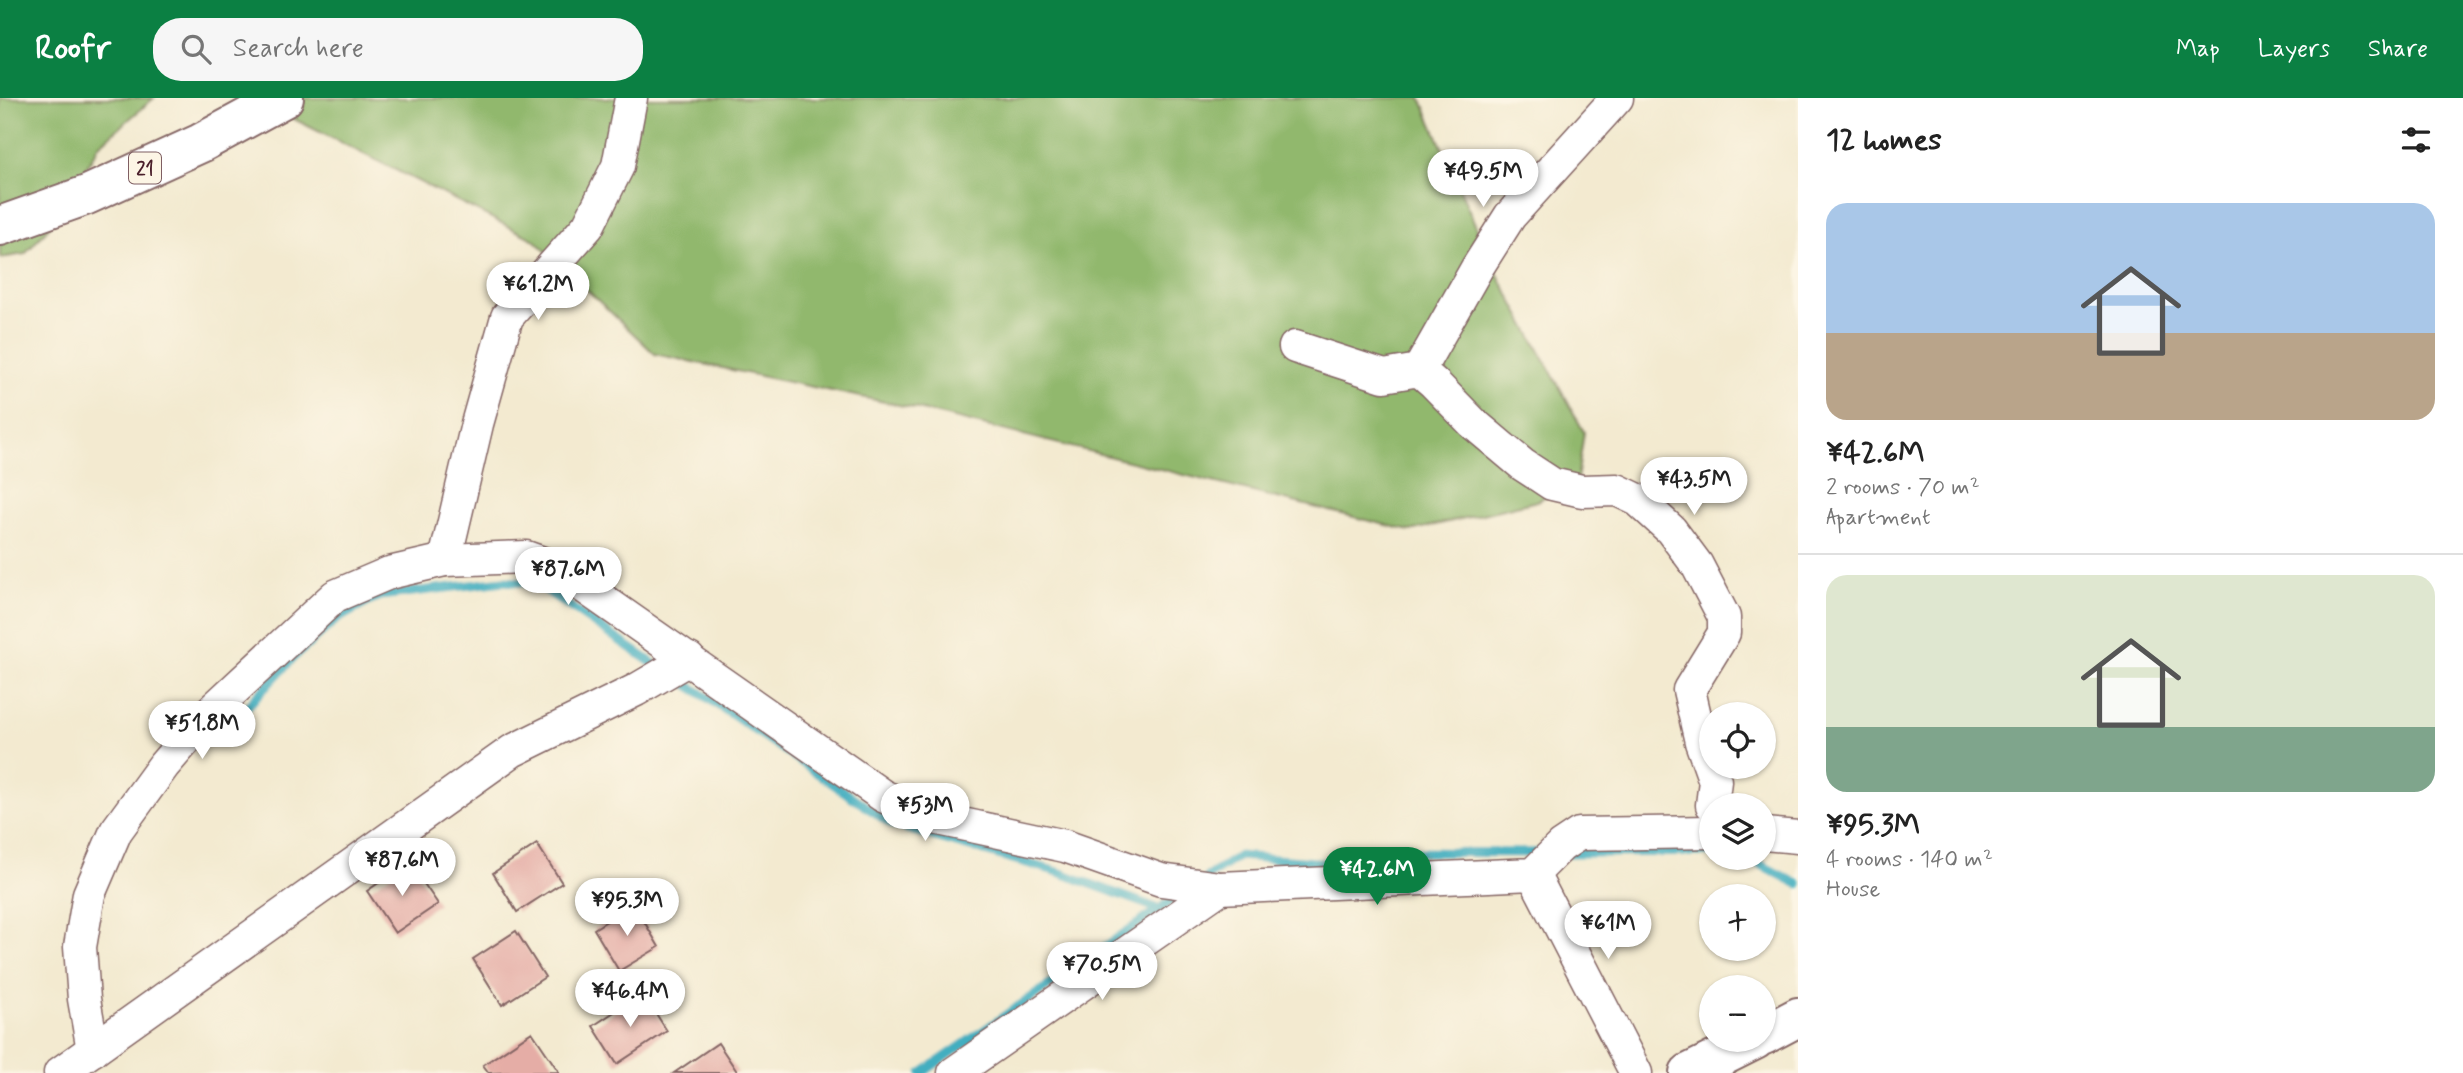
<!DOCTYPE html>
<meta charset="utf-8">
<style>
:root{--surface:#fff;--page:#f6f6f6;--text:#222;--muted:#767676;--line:#e0e0e0;--accent:#0b8043}
body{margin:0;font-family:Mynerve,sans-serif;background:var(--page);color:var(--text);height:100vh;display:flex;flex-direction:column;font-size:26px;white-space:nowrap}
*{box-sizing:border-box;margin:0}
p{font-size:23px;color:var(--muted)}
.icon{flex:none;width:38px;height:38px;fill:none;stroke:currentColor;stroke-width:2;stroke-linecap:round;stroke-linejoin:round}
.map{position:relative;flex:1;overflow:hidden}
.sheet{display:flex;flex-direction:column;background:var(--surface);width:665px}
.sheet>*{flex:none}
.buttons{position:absolute;left:1699px;top:604px;display:grid;gap:14px}
.buttons a{display:grid;place-items:center;width:77px;height:77px;border-radius:50%;background:var(--surface);box-shadow:0 2px 5px #0004;font-size:35px}
.price{position:absolute;translate:-50% -60px;padding:0 16px;border-radius:24px;background:#fff;color:#222;font-size:23px;line-height:46px;filter:drop-shadow(0 2px 4px #0008)}
.price::after{content:'';position:absolute;left:50%;top:42px;width:21px;height:16px;margin-left:-10px;background:inherit;clip-path:polygon(0 0,100% 0,50% 100%)}
.price.active{background:var(--accent);color:#fff}
ul{padding:0;list-style:none}
li{display:grid;align-content:center;gap:14px;height:371px;padding:0 28px}
li+li{border-top:2px solid var(--line)}
li span{display:grid;place-items:center;height:217px;border-radius:21px;color:#555}
li>.icon{margin-inline-start:auto}
span .icon{width:126px;height:126px;fill:#fffc;stroke-width:1}
li b{font-size:30px}
h2{display:flex;justify-content:space-between;align-items:center;height:84px;padding:0 28px;font-size:30px}
header{display:flex;align-items:center;gap:42px;box-sizing:border-box;height:98px;padding:0 35px;background:var(--accent);color:#fff}
header strong{font-size:33px}
nav{display:flex;gap:38px;margin-inline-start:auto;font-size:24px}
.search{width:490px;height:63px;background:var(--page);display:flex;align-items:center;gap:18px;box-sizing:border-box;padding:0 24px;border-radius:28px;color:var(--muted);font-size:26px}
main{display:flex;flex:1;min-height:0}
.map>svg:first-child{display:block}
.forest{fill:#91b86d;stroke:#6e6c4c;stroke-width:2}
.lines{fill:none;stroke-linecap:round;stroke-linejoin:round}
.stream{stroke:#42aec0;stroke-width:9}
.building{fill:#e5ada6}
.minor-casing{stroke:#856665;stroke-width:35}
.primary-casing{stroke:#856665;stroke-width:42}
.minor{stroke:#fff;stroke-width:32}
.primary{stroke:#fff;stroke-width:38}
.labels{text-anchor:middle;stroke-width:5;stroke-linejoin:round;paint-order:stroke}
.shield{fill:#fcf5e5;stroke:#7f5f63;stroke-width:2}
.shield-label{font-size:19px;font-weight:bold;fill:#4a1f2b}
</style>
<header>
<strong>Roofr</strong>
<div class="search"><svg class="icon" aria-label="search" viewBox="0 0 24 24"><circle cx="10" cy="10" r="6"/><path d="M15 15l6 6"/></svg>Search here</div>
<nav><a>Map</a><a>Layers</a><a>Share</a></nav>
</header>
<main>
<div class="map">
<svg width="1798" height="975" viewBox="0 0 1798 975">
<rect width="100%" height="100%" fill="#fcf5e5"/>
<filter id="ink" filterUnits="userSpaceOnUse"><feTurbulence type="fractalNoise" baseFrequency=".0143" numOctaves="2"/><feDisplacementMap in="SourceGraphic" scale="14" xChannelSelector="R" yChannelSelector="G"/><feConvolveMatrix kernelMatrix="1 2 1 2 8 2 1 2 1" color-interpolation-filters="sRGB"/></filter>
<filter id="wash" filterUnits="userSpaceOnUse"><feTurbulence type="fractalNoise" baseFrequency=".00686" numOctaves="4" result="noise"/><feDisplacementMap in="SourceGraphic" scale="28" xChannelSelector="R" yChannelSelector="G"/><feGaussianBlur stdDeviation="1.57" result="paint"/><feColorMatrix in="noise" values="0 0 0 0 0 0 0 0 0 0 0 0 0 0 0 0 0 1.4 0 .05"/><feComposite in="paint" operator="in"/></filter>
<g filter="url(#wash)">
<rect width="100%" height="100%" fill="#f3ead0"/>
<!-- forest -->
<g class="forest">
<path d="M 0,0 L 154,0 L 99,47 L 59,118 L 25,156 L 0,160 Z"/>
<path d="M 252,0 L 1421,0 L 1492,166 L 1584,334 L 1577,382 L 1537,403 L 1410,433 L 918,311 L 655,256 L 533,141 Z"/>
</g>
<g class="lines">
<!-- stream -->
<g class="stream">
<path d="M 673,578 L 699,594 L 893,727 L 1058,774 L 1159,811"/>
<path d="M 224,633 L 293,560 L 337,521 L 379,498 L 504,483 L 537,486 L 661,571"/>
<path d="M 1570,755 L 1712,754"/>
<path d="M 1748,760 L 1798,786"/>
<path d="M 1207,779 L 1239,758 L 1351,767 L 1398,754 L 1542,755"/>
<path d="M 922,975 L 1184,794"/>
</g>
</g>
<g id="blocks">
<!-- building -->
<g class="building">
<path d="M 537,746 L 562,785 L 517,814 L 493,775 Z"/>
<path d="M 409,764 L 438,806 L 395,835 L 367,793 Z"/>
<path d="M 634,806 L 659,849 L 619,873 L 594,831 Z"/>
<path d="M 516,833 L 545,879 L 502,907 L 473,861 Z"/>
<path d="M 643,895 L 667,933 L 617,966 L 593,928 Z"/>
<path d="M 532,934 L 559,974 L 489,975 L 483,967 Z"/>
<path d="M 718,945 L 738,975 L 674,975 Z"/>
</g>
</g>
</g>
<g filter="url(#ink)">
<use href="#blocks" fill-opacity="0" stroke="#856665" stroke-width="2"/>
<g class="lines">
<defs>
<g id="minor">
<path d="M 1295,249 L 1384,278 L 1419,272 L 1434,285 L 1473,325 L 1523,367 L 1552,386 L 1582,393 L 1617,392 L 1638,402 L 1671,432 L 1697,467 L 1724,519 L 1724,535 L 1689,592 L 1701,644 L 1715,683 L 1712,707"/>
<path d="M 1419,272 L 1477,170 L 1510,118 L 1617,0"/>
<path d="M 445,462 L 477,326 L 507,219 L 588,128 L 618,68 L 631,0"/>
<path d="M 1764,736 L 1798,739"/>
<path d="M 1533,776 L 1636,975"/>
<path d="M 93,952 L 84,901 L 80,849 L 89,796 L 116,733 L 164,667 L 208,616 L 335,498 L 389,475 L 445,462 L 526,459 L 557,470 L 883,698 L 934,720 L 1065,748 L 1161,782 L 1220,790 L 1533,776 L 1561,748 L 1579,736 L 1712,734"/>
<path d="M 60,975 L 512,653 L 636,592 L 689,561"/>
<path d="M 954,975 L 1220,790"/>
</g>
<g id="primary">
<path d="M 0,128 L 87,97 L 201,45 L 284,0"/>
<path d="M 1764,937 L 1798,919"/>
<path d="M 1689,975 L 1755,942"/>
</g>
</defs>
<!-- minor casing -->
<use href="#minor" class="minor-casing"/>
<!-- primary casing -->
<use href="#primary" class="primary-casing"/>
<!-- minor -->
<use href="#minor" class="minor"/>
<!-- primary -->
<use href="#primary" class="primary"/>
</g>
</g>
<g class="labels">
<!-- shield labels -->
<rect class="shield" x="129" y="54.5" width="32" height="31" rx="5"/>
<g class="shield-label">
<text x="145" y="77">21</text>
</g>
</g>
</svg>
<div class="buttons">
<a><svg class="icon" aria-label="locate" viewBox="0 0 24 24"><circle cx="12" cy="12" r="6"/><path d="M12 2v4M12 18v4M2 12h4M18 12h4"/></svg></a>
<a><svg class="icon" aria-label="layers" viewBox="0 0 24 24"><path d="M12 4l9 5-9 5-9-5zM3 14l9 5 9-5"/></svg></a>
<a>+</a>
<a>−</a>
</div>
<b class="price" style="left:1483px;top:111px">¥49.5M</b>
<b class="price" style="left:538px;top:224px">¥61.2M</b>
<b class="price" style="left:1694px;top:419px">¥43.5M</b>
<b class="price" style="left:568px;top:509px">¥87.6M</b>
<b class="price" style="left:202px;top:663px">¥51.8M</b>
<b class="price" style="left:925px;top:745px">¥53M</b>
<b class="price" style="left:402px;top:800px">¥87.6M</b>
<b class="price active" style="left:1377px;top:809px">¥42.6M</b>
<b class="price" style="left:627px;top:840px">¥95.3M</b>
<b class="price" style="left:1608px;top:863px">¥61M</b>
<b class="price" style="left:1102px;top:904px">¥70.5M</b>
<b class="price" style="left:630px;top:931px">¥46.4M</b>
</div>
<section class="sheet">
<h2>12 homes<svg class="icon" aria-label="filters" viewBox="0 0 24 24"><path d="M4 7h16M4 17h16"/><circle cx="9" cy="7" r="2"/><circle cx="15" cy="17" r="2"/></svg></h2>
<ul>
<li><span style="background:linear-gradient(#a9c7e8 60%,#b9a48a 0)"><svg class="icon" aria-label="home" viewBox="0 0 24 24"><path d="M3 11l9-7 9 7M6 9v11h12V9"/></svg></span><div><b>¥42.6M</b><p>2 rooms · 70 m²</p><p>Apartment</p></div></li>
<li><span style="background:linear-gradient(#dfe7d0 70%,#7fa58c 0)"><svg class="icon" aria-label="home" viewBox="0 0 24 24"><path d="M3 11l9-7 9 7M6 9v11h12V9"/></svg></span><div><b>¥95.3M</b><p>4 rooms · 140 m²</p><p>House</p></div></li>
</ul>
</section>
</main>
